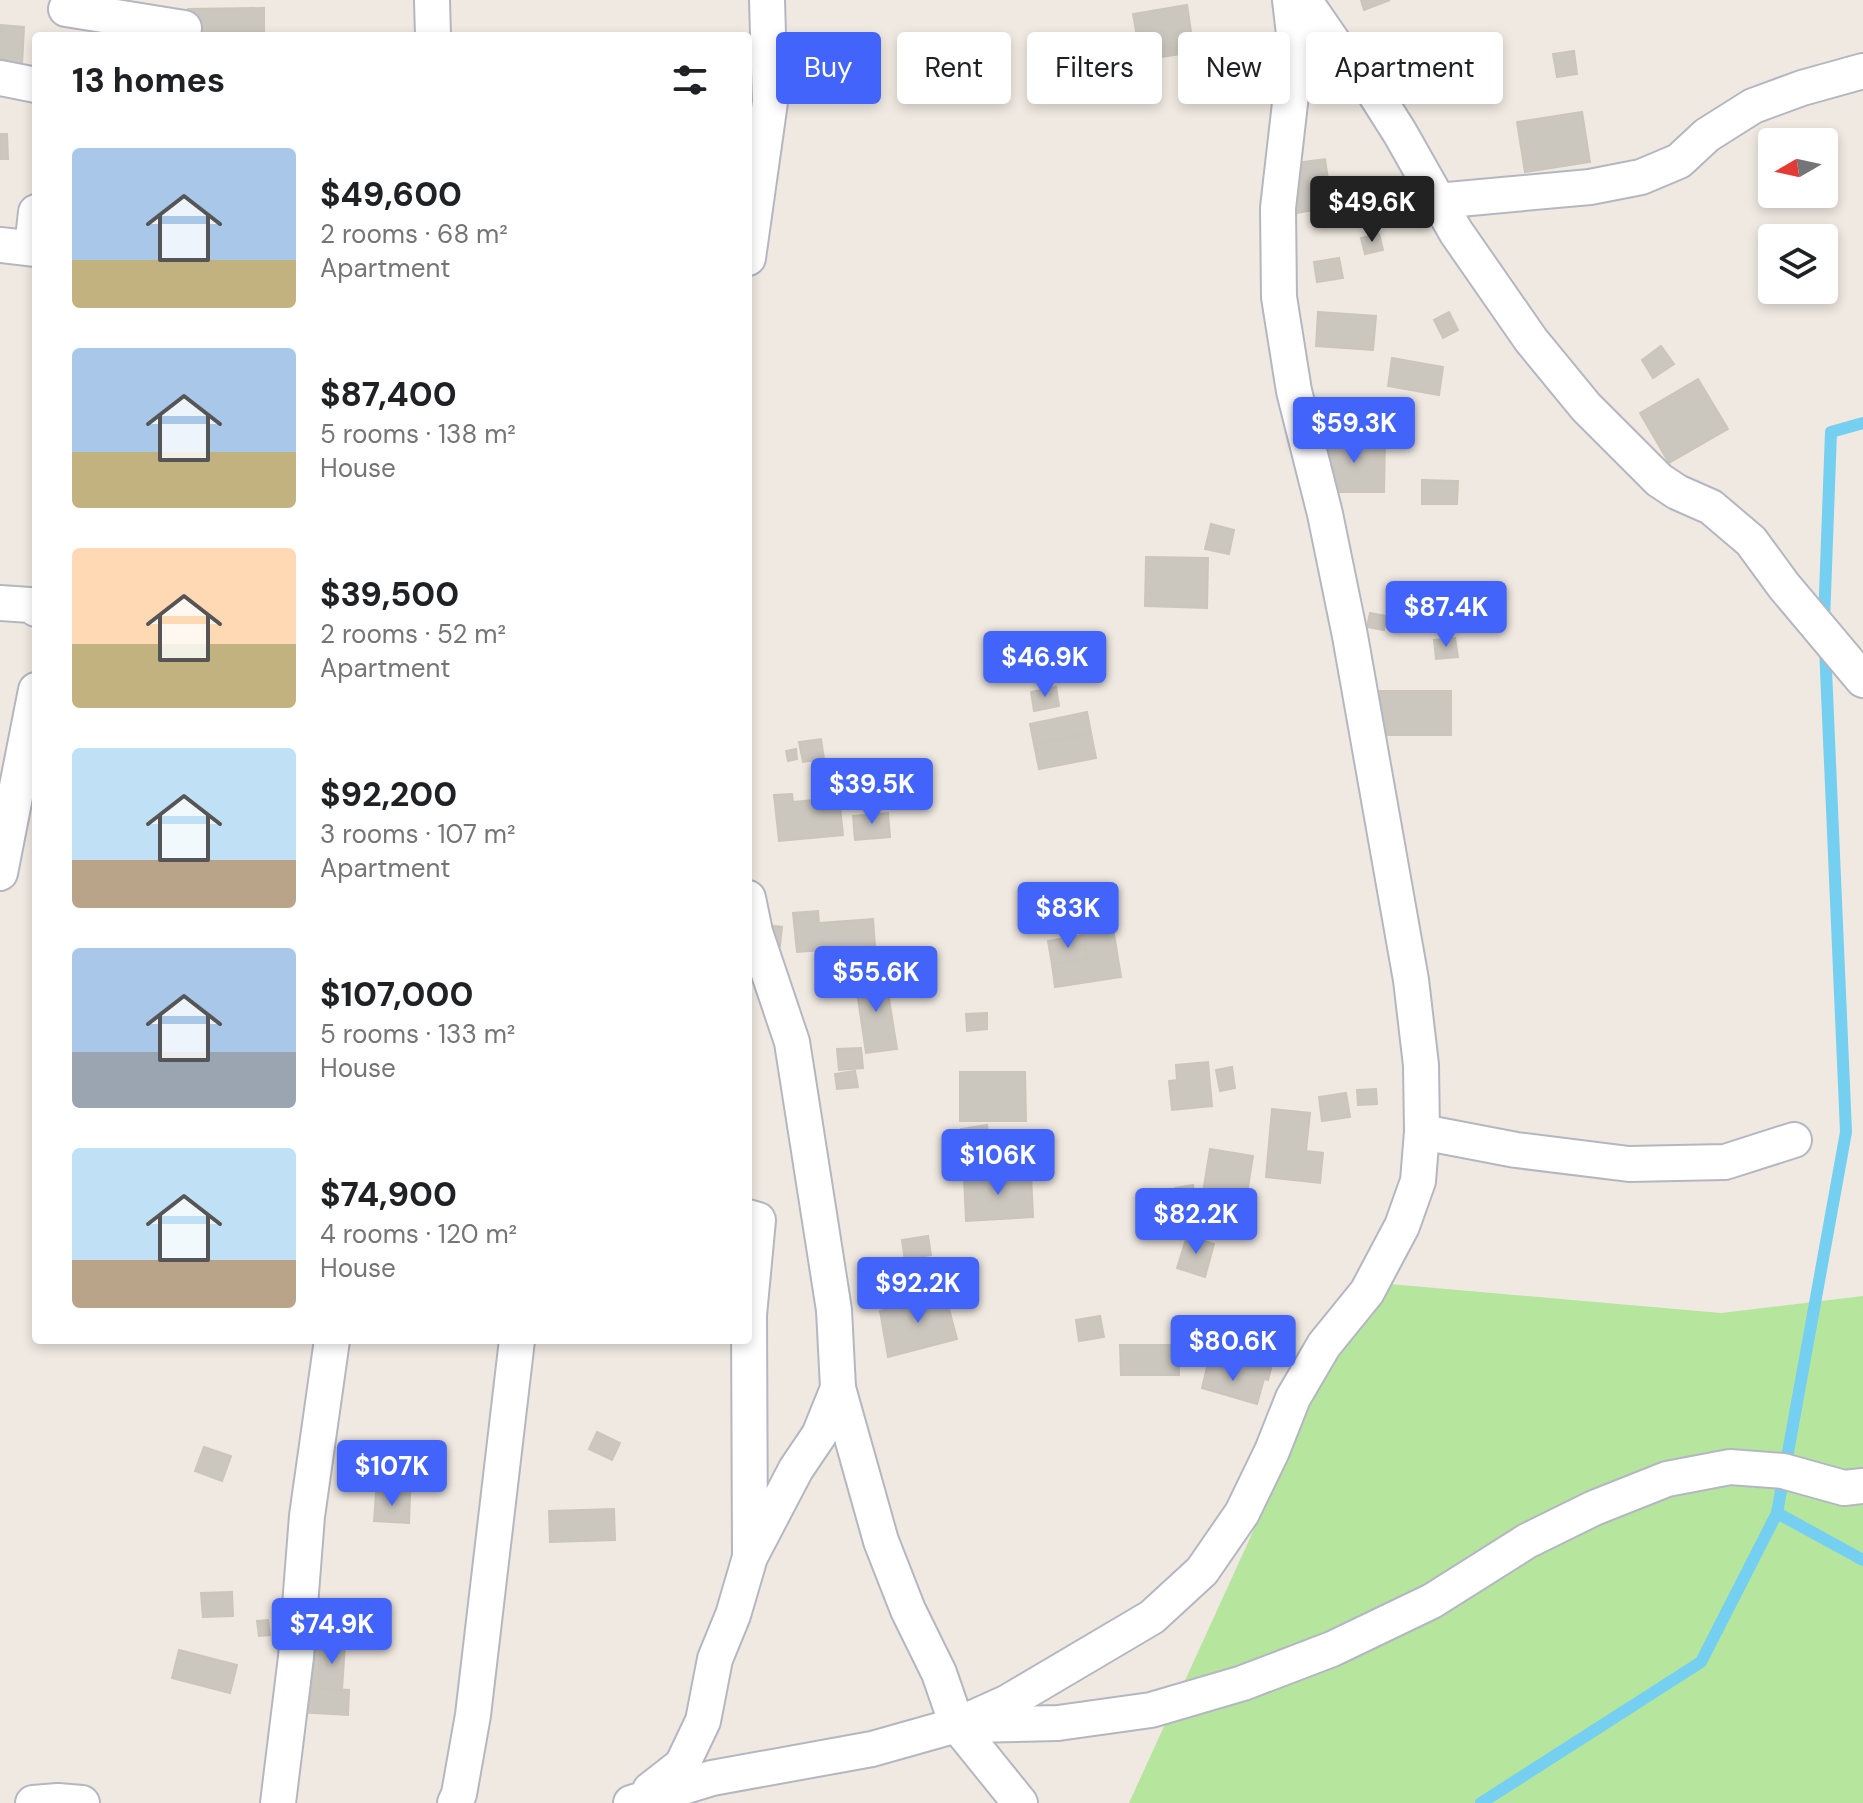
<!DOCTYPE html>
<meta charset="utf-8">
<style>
:root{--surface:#fff;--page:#f2f2f2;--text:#202124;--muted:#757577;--accent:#4264fb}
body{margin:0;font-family:"DM Sans",sans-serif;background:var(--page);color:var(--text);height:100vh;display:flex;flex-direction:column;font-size:30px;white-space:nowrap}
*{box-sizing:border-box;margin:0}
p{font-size:26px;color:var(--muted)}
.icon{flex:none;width:44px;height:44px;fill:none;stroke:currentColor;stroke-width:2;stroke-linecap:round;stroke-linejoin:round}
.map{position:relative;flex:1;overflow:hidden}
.details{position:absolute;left:32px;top:32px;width:720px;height:1312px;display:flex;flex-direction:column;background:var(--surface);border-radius:8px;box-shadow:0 4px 12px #0003}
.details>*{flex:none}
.top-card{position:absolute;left:776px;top:32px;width:760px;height:72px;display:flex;gap:16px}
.needle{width:52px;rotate:261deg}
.buttons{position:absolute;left:1758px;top:128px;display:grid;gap:16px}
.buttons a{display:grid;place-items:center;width:80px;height:80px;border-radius:8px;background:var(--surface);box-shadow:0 4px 12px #0003;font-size:40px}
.price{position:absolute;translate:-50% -68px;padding:0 18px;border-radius:8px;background:var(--accent);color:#fff;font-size:26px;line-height:52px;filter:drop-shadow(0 2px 4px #0008)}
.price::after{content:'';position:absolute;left:50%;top:48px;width:24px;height:18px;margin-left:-12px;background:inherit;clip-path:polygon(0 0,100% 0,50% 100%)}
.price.active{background:#222;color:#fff}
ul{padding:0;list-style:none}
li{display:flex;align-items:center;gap:24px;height:200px;padding:0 40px}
li span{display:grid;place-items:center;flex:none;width:224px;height:160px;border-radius:8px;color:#555}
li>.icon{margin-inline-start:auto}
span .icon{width:96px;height:96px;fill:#fffc;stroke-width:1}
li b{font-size:34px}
h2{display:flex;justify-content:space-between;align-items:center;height:96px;padding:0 40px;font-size:34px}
.chip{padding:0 28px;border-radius:8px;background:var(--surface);box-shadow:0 4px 12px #0003;font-size:28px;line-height:72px}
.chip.active{background:var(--accent);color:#fff}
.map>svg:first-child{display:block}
.green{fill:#b6e59e}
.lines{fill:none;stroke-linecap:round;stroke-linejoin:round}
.stream{stroke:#75cff0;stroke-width:12}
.building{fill:#cbc7bf;stroke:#cbc5ba;stroke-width:2}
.minor-casing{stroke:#b4b7c1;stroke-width:38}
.minor{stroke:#fff;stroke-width:34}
</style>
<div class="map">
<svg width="1863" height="1803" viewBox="0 0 1863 1803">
<rect width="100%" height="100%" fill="#efe9e1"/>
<!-- green -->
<path class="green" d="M 1367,1282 L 1721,1313 L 1863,1296 L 1863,1803 L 1129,1803 Z"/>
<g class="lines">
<!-- stream -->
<g class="stream">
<path d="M 1824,621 L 1831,432 L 1863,423"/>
<path d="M 1777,1513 L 1863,1560"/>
<path d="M 1481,1803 L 1701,1662 L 1777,1513 L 1846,1132 L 1825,647"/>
</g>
</g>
<!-- building -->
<g class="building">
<path d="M 1361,0 L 1390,0 L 1364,10 Z"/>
<path d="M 1187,5 L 1194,52 L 1141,60 L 1133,14 Z"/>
<path d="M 264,8 L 264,36 L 188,36 L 188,9 Z"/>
<path d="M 0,25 L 24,27 L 22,65 L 0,64 Z"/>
<path d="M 1574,51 L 1577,74 L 1557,77 L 1553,54 Z"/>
<path d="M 1582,112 L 1590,162 L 1525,172 L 1517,122 Z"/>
<path d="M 0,134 L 7,134 L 8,159 L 0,159 Z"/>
<path d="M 1325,159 L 1332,207 L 1296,213 L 1288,164 Z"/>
<path d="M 1379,234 L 1383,250 L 1365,254 L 1361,238 Z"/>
<path d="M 1339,258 L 1343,278 L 1317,282 L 1314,262 Z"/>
<path d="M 1318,312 L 1376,316 L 1373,350 L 1316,346 Z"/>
<path d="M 1449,312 L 1458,330 L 1443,338 L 1434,320 Z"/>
<path d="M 1661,346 L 1674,364 L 1653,378 L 1642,360 Z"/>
<path d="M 1392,358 L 1443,367 L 1439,395 L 1388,386 Z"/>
<path d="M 1698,379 L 1728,429 L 1669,463 L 1640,413 Z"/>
<path d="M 1329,415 L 1332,437 L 1309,440 L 1306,418 Z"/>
<path d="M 1324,438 L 1385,439 L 1384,492 L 1324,492 Z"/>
<path d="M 1422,480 L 1458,481 L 1457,504 L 1422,504 Z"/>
<path d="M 1211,524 L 1234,530 L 1229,554 L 1205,549 Z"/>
<path d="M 1146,557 L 1208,558 L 1207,608 L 1145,606 Z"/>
<path d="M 1370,613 L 1387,616 L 1384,630 L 1367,627 Z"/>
<path d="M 1455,638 L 1458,657 L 1436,659 L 1434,640 Z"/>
<path d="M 1056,687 L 1059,706 L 1034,711 L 1031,692 Z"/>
<rect x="1377" y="691" width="74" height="44"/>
<path d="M 1087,712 L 1091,733 L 1034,744 L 1030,724 Z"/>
<path d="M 1091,733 L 1096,758 L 1039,769 L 1034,744 Z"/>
<path d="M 821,739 L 824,759 L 803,762 L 799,742 Z"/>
<path d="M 796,749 L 797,759 L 788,761 L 786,751 Z"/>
<path d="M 838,788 L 843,835 L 779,841 L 774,795 L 792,794 L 793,802 L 815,800 L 814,790 Z"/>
<path d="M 888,813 L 890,837 L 855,840 L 853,816 Z"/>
<path d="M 1039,885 L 1059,890 L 1054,913 L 1034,908 Z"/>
<path d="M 818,911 L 819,923 L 873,919 L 875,946 L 797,952 L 793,913 Z"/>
<path d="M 1112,922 L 1121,977 L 1055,987 L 1052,964 L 1087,958 L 1082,928 Z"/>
<path d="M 765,925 L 782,927 L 780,946 L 763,944 Z"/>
<path d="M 1083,935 L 1087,958 L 1052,964 L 1048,941 Z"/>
<path d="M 885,974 L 897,1049 L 866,1053 L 855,978 Z"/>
<path d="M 987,1013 L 987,1029 L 967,1031 L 966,1014 Z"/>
<path d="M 861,1048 L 863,1068 L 839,1070 L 837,1049 Z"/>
<path d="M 1208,1062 L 1212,1106 L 1172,1110 L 1169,1081 L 1177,1080 L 1176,1065 Z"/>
<path d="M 1232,1067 L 1235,1088 L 1220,1091 L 1216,1070 Z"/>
<path d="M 855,1071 L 858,1087 L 837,1089 L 835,1074 Z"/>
<path d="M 960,1072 L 1025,1072 L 1026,1121 L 960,1121 Z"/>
<path d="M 1376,1089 L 1377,1104 L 1358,1105 L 1357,1090 Z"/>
<path d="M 1346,1093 L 1350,1117 L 1322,1121 L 1319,1097 Z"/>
<path d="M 1272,1109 L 1310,1113 L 1306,1151 L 1323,1153 L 1320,1183 L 1266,1177 Z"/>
<path d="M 987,1125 L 991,1149 L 964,1153 L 961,1129 Z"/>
<path d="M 1210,1149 L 1253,1156 L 1244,1212 L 1201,1205 Z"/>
<path d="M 1031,1173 L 1033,1217 L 966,1221 L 964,1176 Z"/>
<path d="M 1193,1185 L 1196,1207 L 1178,1210 L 1175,1188 Z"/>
<path d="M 928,1236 L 931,1255 L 905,1260 L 902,1240 Z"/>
<path d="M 1187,1236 L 1214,1244 L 1205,1277 L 1177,1268 Z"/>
<path d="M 945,1294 L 957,1339 L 888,1357 L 880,1311 Z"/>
<path d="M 1100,1316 L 1104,1337 L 1079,1341 L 1076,1320 Z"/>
<path d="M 1215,1340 L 1274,1357 L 1268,1380 L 1208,1363 Z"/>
<path d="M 1120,1345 L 1178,1345 L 1179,1375 L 1121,1375 Z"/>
<path d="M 1208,1363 L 1264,1379 L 1257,1404 L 1202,1388 Z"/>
<path d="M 597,1432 L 620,1443 L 612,1460 L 589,1449 Z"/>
<path d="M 204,1447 L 231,1456 L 222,1481 L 195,1471 Z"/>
<path d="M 377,1471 L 412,1473 L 410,1495 L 376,1493 Z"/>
<path d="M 376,1493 L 410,1495 L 409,1523 L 374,1521 Z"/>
<path d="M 614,1509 L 615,1540 L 550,1542 L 549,1511 Z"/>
<path d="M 232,1592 L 233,1616 L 203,1617 L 201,1593 Z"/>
<path d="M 302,1619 L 354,1623 L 353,1645 L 321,1643 L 318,1688 L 349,1690 L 348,1715 L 297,1712 Z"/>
<path d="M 268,1620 L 270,1635 L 259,1636 L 257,1621 Z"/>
<path d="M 321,1643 L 345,1644 L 342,1690 L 318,1688 Z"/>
<path d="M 179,1650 L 237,1665 L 230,1693 L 172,1678 Z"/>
</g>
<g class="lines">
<defs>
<g id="minor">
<path d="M 432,0 L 433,36"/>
<path d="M 1304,0 L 1333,42 L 1369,84 L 1400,133 L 1456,232 L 1531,340 L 1586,407 L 1659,480 L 1677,492 L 1711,507 L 1751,541 L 1784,586 L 1863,680"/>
<path d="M 66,9 L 184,28"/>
<path d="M 0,78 L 36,85"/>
<path d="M 1437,201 L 1590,187 L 1641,177 L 1679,161 L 1707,135 L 1753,106 L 1802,88 L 1863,71"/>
<path d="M 0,245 L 36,249"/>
<path d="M 32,248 L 36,212"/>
<path d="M 748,258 L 770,102 L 767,0"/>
<path d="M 0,603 L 30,605 L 36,609"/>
<path d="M 0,873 L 36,690"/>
<path d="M 1422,1132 L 1516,1150 L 1629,1164 L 1725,1162 L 1794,1140"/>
<path d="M 748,1217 L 758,1220 L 749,1315 L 750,1556"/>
<path d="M 838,1388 L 881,1541 L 908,1610 L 939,1673 L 957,1725 L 1020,1803"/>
<path d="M 969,1725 L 1058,1723 L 1151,1710 L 1243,1683 L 1332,1649 L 1432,1601 L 1527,1541 L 1594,1508 L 1667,1479 L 1730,1467 L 1783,1471 L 1844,1488 L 1863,1486"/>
<path d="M 650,1790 L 682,1765 L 703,1721 L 715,1659 L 733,1615 L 750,1557 L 796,1469 L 819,1435 L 838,1388 L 834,1310 L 792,1042 L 755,932 L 748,898"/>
<path d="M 33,1803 L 58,1801 L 82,1803"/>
<path d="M 278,1803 L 296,1657 L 307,1516 L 332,1340"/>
<path d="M 455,1803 L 459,1794 L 473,1715 L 517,1340"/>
<path d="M 631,1803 L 712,1778 L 872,1749 L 957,1725 L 1008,1702 L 1152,1617 L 1202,1571 L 1242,1513 L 1272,1451 L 1293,1398 L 1324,1345 L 1367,1292 L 1402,1226 L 1418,1181 L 1422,1132 L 1421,1065 L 1411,980 L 1350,636 L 1325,514 L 1294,391 L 1279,297 L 1278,208 L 1296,51 L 1290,0"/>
</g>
</defs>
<!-- minor casing -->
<use href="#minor" class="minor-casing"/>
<!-- minor -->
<use href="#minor" class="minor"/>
</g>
</svg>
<div class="buttons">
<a><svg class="needle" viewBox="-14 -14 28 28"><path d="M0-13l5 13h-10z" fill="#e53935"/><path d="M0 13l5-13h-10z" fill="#757577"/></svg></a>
<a><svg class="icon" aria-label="layers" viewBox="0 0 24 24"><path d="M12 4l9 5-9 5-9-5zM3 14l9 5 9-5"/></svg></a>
</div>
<b class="price active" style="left:1372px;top:244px">$49.6K</b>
<b class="price" style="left:1354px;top:465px">$59.3K</b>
<b class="price" style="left:1446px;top:649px">$87.4K</b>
<b class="price" style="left:1045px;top:699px">$46.9K</b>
<b class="price" style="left:872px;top:826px">$39.5K</b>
<b class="price" style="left:1068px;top:950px">$83K</b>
<b class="price" style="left:876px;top:1014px">$55.6K</b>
<b class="price" style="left:998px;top:1197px">$106K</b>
<b class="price" style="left:1196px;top:1256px">$82.2K</b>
<b class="price" style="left:918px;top:1325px">$92.2K</b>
<b class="price" style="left:1233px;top:1383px">$80.6K</b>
<b class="price" style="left:392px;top:1508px">$107K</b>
<b class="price" style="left:332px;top:1666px">$74.9K</b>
<div class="top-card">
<a class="chip active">Buy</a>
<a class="chip">Rent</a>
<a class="chip">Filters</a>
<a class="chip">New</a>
<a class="chip">Apartment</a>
</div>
<section class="details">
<h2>13 homes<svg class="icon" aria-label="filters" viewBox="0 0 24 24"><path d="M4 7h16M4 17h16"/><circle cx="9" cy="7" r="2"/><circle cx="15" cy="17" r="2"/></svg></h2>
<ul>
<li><span style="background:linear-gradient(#a9c7e8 70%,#c2b280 0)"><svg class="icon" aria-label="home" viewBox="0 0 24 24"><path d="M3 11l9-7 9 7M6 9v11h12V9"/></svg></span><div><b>$49,600</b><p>2 rooms · 68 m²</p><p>Apartment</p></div></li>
<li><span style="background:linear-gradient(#a9c7e8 65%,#c2b280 0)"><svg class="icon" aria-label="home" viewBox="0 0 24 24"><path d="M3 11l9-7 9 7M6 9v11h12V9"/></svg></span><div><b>$87,400</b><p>5 rooms · 138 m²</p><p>House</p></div></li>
<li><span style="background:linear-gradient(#ffd9b3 60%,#c2b280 0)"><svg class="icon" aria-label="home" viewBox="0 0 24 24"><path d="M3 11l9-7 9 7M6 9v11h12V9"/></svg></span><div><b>$39,500</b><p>2 rooms · 52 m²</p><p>Apartment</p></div></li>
<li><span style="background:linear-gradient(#bfe0f5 70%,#b9a48a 0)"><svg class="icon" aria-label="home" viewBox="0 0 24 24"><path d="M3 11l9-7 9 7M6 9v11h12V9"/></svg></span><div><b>$92,200</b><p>3 rooms · 107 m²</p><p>Apartment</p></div></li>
<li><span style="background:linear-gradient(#a9c7e8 65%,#9aa5b1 0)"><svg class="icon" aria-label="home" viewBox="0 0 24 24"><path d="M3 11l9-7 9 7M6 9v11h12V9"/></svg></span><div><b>$107,000</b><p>5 rooms · 133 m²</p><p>House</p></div></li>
<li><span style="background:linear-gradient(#bfe0f5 70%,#b9a48a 0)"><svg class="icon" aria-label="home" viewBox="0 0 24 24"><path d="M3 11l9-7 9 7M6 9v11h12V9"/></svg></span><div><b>$74,900</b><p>4 rooms · 120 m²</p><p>House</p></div></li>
</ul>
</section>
</div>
